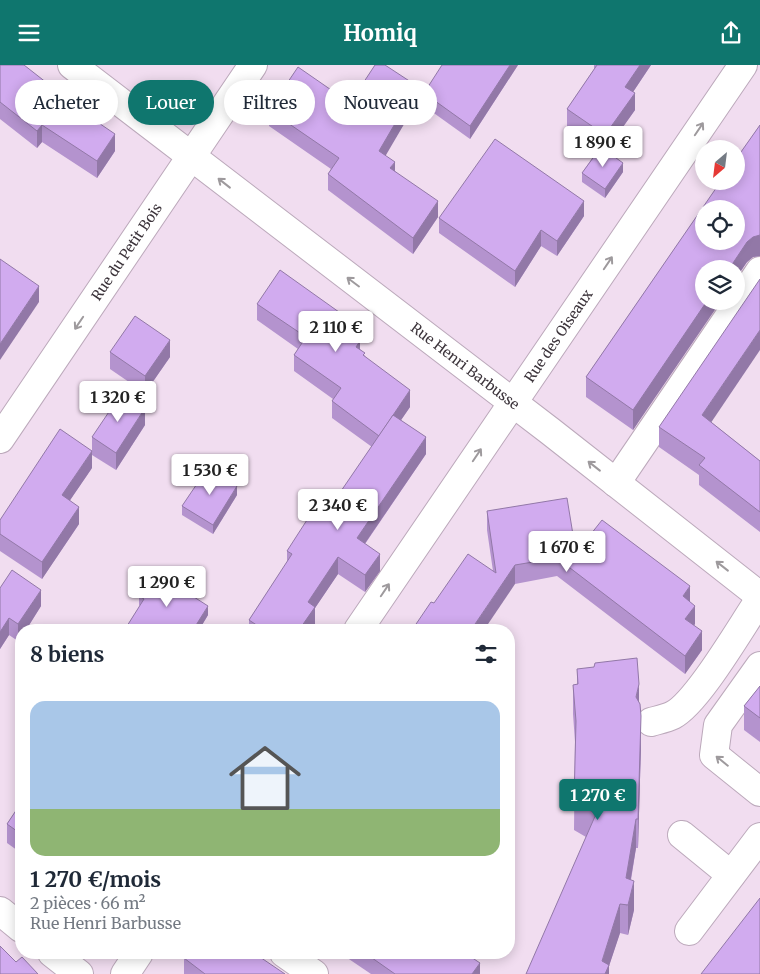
<!DOCTYPE html>
<html lang="fr">
<meta charset="utf-8">
<style>
:root{--surface:#fff;--page:#f6f6f7;--text:#1f2937;--muted:#747a83;--accent:#0f766e}
body{margin:0;font-family:Merriweather,serif;background:var(--page);color:var(--text);height:100vh;display:flex;flex-direction:column;font-size:19px;white-space:nowrap}
*{box-sizing:border-box;margin:0}
p{font-size:16px;color:var(--muted)}
.icon{flex:none;width:28px;height:28px;fill:none;stroke:currentColor;stroke-width:2;stroke-linecap:round;stroke-linejoin:round}
.map{position:relative;flex:1;overflow:hidden}
.drawer{position:absolute;left:15px;top:559px;width:500px;height:335px;display:flex;flex-direction:column;background:var(--surface);border-radius:20px;box-shadow:0 2px 12px #0003}
.drawer>*{flex:none}
.banner{position:absolute;left:15px;top:15px;width:500px;height:45px;display:flex;gap:10px}
.needle{width:32px;rotate:208deg}
.tools{position:absolute;left:695px;top:75px;display:grid;gap:10px}
.tools a{display:grid;place-items:center;width:50px;height:50px;border-radius:50%;background:var(--surface);box-shadow:0 2px 12px #0003;font-size:25px}
.price{position:absolute;translate:-50% -42px;padding:0 11px;border-radius:5px;background:#fff;color:#222;font-size:16px;line-height:32px;filter:drop-shadow(0 1px 2px #0008)}
.price::after{content:'';position:absolute;left:50%;top:30px;width:15px;height:11px;margin-left:-8px;background:inherit;clip-path:polygon(0 0,100% 0,50% 100%)}
.price.active{background:var(--accent);color:#fff}
ul{padding:0;list-style:none}
li{display:grid;align-content:center;gap:10px;height:265px;padding:0 15px}
li span{display:grid;place-items:center;height:155px;border-radius:15px;color:#555}
li>.icon{margin-inline-start:auto}
span .icon{width:90px;height:90px;fill:#fffc;stroke-width:1}
li b{font-size:21px}
h2{display:flex;justify-content:space-between;align-items:center;height:60px;padding:0 15px;font-size:21px}
.tag{padding:0 18px;border-radius:22px;background:var(--surface);box-shadow:0 2px 12px #0003;font-size:18px;line-height:45px}
.tag.active{background:var(--accent);color:#fff}
header{display:flex;justify-content:space-between;align-items:center;height:65px;padding:0 15px;background:var(--accent);color:#fff;font-size:22px;font-weight:700}
.map>svg:first-child{display:block}
.lines{fill:none;stroke-linecap:round;stroke-linejoin:round}
.minor-casing{stroke:#bca9bb;stroke-width:30}
.minor{stroke:#fff;stroke-width:28}
.wall{fill:#b493ce}
.shaded-wall{fill:#9278a7}
.building{fill:#d1abef;stroke:#9278a7;fill-rule:evenodd}
.oneway{stroke:#9e9a9d}
.labels{text-anchor:middle;stroke-width:5;stroke-linejoin:round;paint-order:stroke}
.street-label{font-size:14px;fill:#3c343b;stroke:#fff}
</style>
<header><svg class="icon" aria-label="menu" viewBox="0 0 24 24"><path d="M4 6h16M4 12h16M4 18h16"/></svg>Homiq<svg class="icon" aria-label="share" viewBox="0 0 24 24"><path d="M12 15V3M7 8l5-5 5 5M5 13v7h14v-7"/></svg></header>
<div class="map">
<svg width="760" height="909" viewBox="0 0 760 909">
<rect width="100%" height="100%" fill="#f1ddf0"/>
<g class="lines">
<defs>
<g id="minor">
<path id="s1" d="M 72,0 L 550,366 L 760,531"/>
<path id="s2" d="M 0,374 L 253,0"/>
<path d="M 616,418 L 760,206"/>
<path id="s3" d="M 358,565 L 743,0"/>
<path d="M 760,601 L 718,660 L 714,690 L 760,727"/>
<path d="M 651,657 C 658,655 667,653 673,650 C 698,637 742,560 760,534"/>
<path d="M 682,770 L 731,810"/>
<path d="M 0,846 L 21,863"/>
<path d="M 689,866 L 760,772"/>
<path d="M 52,888 L 79,909"/>
<path d="M 284,888 L 314,909"/>
<path d="M 125,909 L 139,888"/>
</g>
</defs>
<!-- minor casing -->
<use href="#minor" class="minor-casing"/>
<!-- minor -->
<use href="#minor" class="minor"/>
</g>
<!-- wall -->
<g class="wall">
<path d="M 0,0 L 61,33 L 115,86 L 97,113 L 42,77 L 37,83 L 0,54 Z"/>
<path d="M 518,0 L 470,74 L 424,41 L 424,28 Z"/>
<path d="M 594,0 L 651,0 L 633,27 L 635,45 L 606,86 L 623,107 L 605,133 L 582,117 L 582,108 L 599,83 L 567,61 L 567,44 L 595,3 L 594,3 Z"/>
<path d="M 417,37 L 385,90 L 395,106 L 438,152 L 413,189 L 328,125 L 328,109 L 331,104 L 269,61 L 269,45 L 350,38 Z"/>
<path d="M 760,60 L 760,191 L 753,192 L 747,197 L 736,213 L 736,204 L 633,365 L 586,332 L 586,312 Z"/>
<path d="M 584,151 L 557,191 L 541,181 L 515,222 L 439,168 L 439,153 Z"/>
<path d="M 257,239 L 360,279 L 360,284 L 365,291 L 410,342 L 401,355 L 426,389 L 365,479 L 380,506 L 365,527 L 338,509 L 315,543 L 315,559 L 311,565 L 249,565 L 249,555 L 287,498 L 287,486 L 326,448 L 372,382 L 332,353 L 332,336 L 333,334 L 294,306 L 294,290 L 298,284 L 257,255 Z"/>
<path d="M 110,287 L 170,292 L 145,328 L 110,304 Z"/>
<path d="M 711,357 L 760,396 L 760,467 L 699,420 L 699,410 L 659,382 L 659,362 Z"/>
<path d="M 145,360 L 116,405 L 92,390 L 92,372 Z"/>
<path d="M 92,403 L 70,435 L 79,459 L 42,514 L 0,486 L 0,455 Z"/>
<path d="M 237,430 L 213,469 L 182,450 L 182,441 Z"/>
<path d="M 487,446 L 576,488 L 690,537 L 695,559 L 694,560 L 702,585 L 685,609 L 557,511 L 515,519 L 434,538 L 493,506 L 487,465 Z"/>
<path d="M 0,523 L 41,541 L 26,565 L 21,565 L 18,576 L 9,570 L 0,584 Z"/>
<path d="M 139,531 L 208,550 L 199,565 L 127,565 L 127,561 L 140,541 L 139,540 Z"/>
<path d="M 577,604 L 639,636 L 641,680 L 638,783 L 636,783 L 631,815 L 634,845 L 628,870 L 620,868 L 609,901 L 609,909 L 586,772 L 574,765 L 575,677 L 573,649 L 573,620 L 577,619 Z"/>
<path d="M 760,621 L 760,677 L 744,665 L 744,641 Z"/>
<path d="M 21,711 L 21,736 L 19,735 L 19,715 Z"/>
<path d="M 21,738 L 21,788 L 7,778 L 7,759 Z"/>
<path d="M 340,888 L 465,888 L 480,909 L 371,909 Z"/>
<path d="M 184,893 L 285,909 L 184,909 Z"/>
</g>
<!-- shaded-wall -->
<g class="shaded-wall">
<path d="M 510,0 L 518,0 L 470,74 L 470,61 Z"/>
<path d="M 640,0 L 651,0 L 625,39 L 625,22 Z"/>
<path d="M 417,21 L 417,37 L 379,102 L 379,86 Z"/>
<path d="M 635,28 L 635,45 L 605,87 L 605,70 Z"/>
<path d="M 42,60 L 42,77 L 37,83 L 37,66 Z"/>
<path d="M 115,69 L 115,86 L 97,113 L 97,96 Z"/>
<path d="M 395,97 L 395,113 L 390,103 Z"/>
<path d="M 623,98 L 623,107 L 605,133 L 605,124 Z"/>
<path d="M 438,136 L 438,152 L 413,189 L 413,173 Z"/>
<path d="M 584,136 L 584,151 L 557,191 L 557,176 Z"/>
<path d="M 541,165 L 541,181 L 515,222 L 515,206 Z"/>
<path d="M 760,170 L 760,191 L 753,192 L 747,197 L 736,213 L 736,204 L 729,204 L 747,177 L 753,172 Z"/>
<path d="M 39,221 L 39,237 L 0,295 L 0,279 Z"/>
<path d="M 707,236 L 721,236 L 633,365 L 633,345 Z"/>
<path d="M 360,262 L 360,292 L 356,298 L 354,271 Z"/>
<path d="M 760,265 L 760,285 L 702,371 L 702,350 Z"/>
<path d="M 170,275 L 170,292 L 145,328 L 145,311 Z"/>
<path d="M 410,325 L 410,342 L 379,387 L 379,371 Z"/>
<path d="M 145,343 L 145,360 L 116,405 L 116,388 Z"/>
<path d="M 426,372 L 426,389 L 357,490 L 357,473 Z"/>
<path d="M 92,386 L 92,403 L 62,447 L 62,430 Z"/>
<path d="M 237,421 L 237,430 L 213,469 L 213,460 Z"/>
<path d="M 79,442 L 79,459 L 42,514 L 42,497 Z"/>
<path d="M 380,489 L 380,506 L 365,527 L 365,510 Z"/>
<path d="M 338,492 L 338,509 L 315,543 L 315,559 L 311,565 L 299,565 L 308,537 Z"/>
<path d="M 515,500 L 515,519 L 484,565 L 471,565 Z"/>
<path d="M 690,521 L 690,540 L 683,531 Z"/>
<path d="M 41,525 L 41,541 L 26,565 L 21,565 L 21,572 L 18,576 L 18,559 Z"/>
<path d="M 208,541 L 208,550 L 199,565 L 193,565 Z"/>
<path d="M 695,541 L 695,559 L 685,572 L 685,554 Z"/>
<path d="M 9,553 L 9,570 L 0,584 L 0,567 Z"/>
<path d="M 702,566 L 702,585 L 685,609 L 685,591 Z"/>
<path d="M 639,619 L 639,648 L 636,632 Z"/>
<path d="M 641,651 L 641,680 L 638,783 L 638,754 Z"/>
<path d="M 636,754 L 636,783 L 626,842 L 626,813 Z"/>
<path d="M 634,816 L 634,845 L 628,870 L 628,840 Z"/>
<path d="M 620,839 L 620,868 L 609,901 L 609,909 L 602,909 L 602,896 Z"/>
<path d="M 480,898 L 480,909 L 472,909 Z"/>
</g>
<!-- building -->
<g class="building">
<path d="M 0,0 L 24,0 L 61,29 L 59,31 L 115,69 L 97,96 L 42,60 L 37,66 L 0,37 Z"/>
<path d="M 375,0 L 385,0 L 417,21 L 379,86 L 395,97 L 390,103 L 438,136 L 413,173 L 328,109 L 339,93 L 269,45 L 298,2 L 350,38 Z"/>
<path d="M 442,0 L 510,0 L 470,61 L 424,28 Z"/>
<path d="M 597,0 L 640,0 L 625,22 L 635,28 L 605,70 L 567,44 Z"/>
<path d="M 760,60 L 760,170 L 753,172 L 747,177 L 729,204 L 704,204 L 704,236 L 707,236 L 633,345 L 586,312 L 721,116 L 736,116 L 736,94 ZM 704,144 L 736,144 L 736,176 L 704,176 Z"/>
<path d="M 495,74 L 584,136 L 557,176 L 541,165 L 515,206 L 439,153 Z"/>
<path d="M 601,82 L 623,98 L 605,124 L 582,108 Z"/>
<path d="M 0,194 L 39,221 L 0,279 Z"/>
<path d="M 280,205 L 360,262 L 354,271 L 360,276 L 356,282 L 365,288 L 363,290 L 410,325 L 379,371 L 332,336 L 341,323 L 294,290 L 306,272 L 257,239 Z"/>
<path d="M 760,214 L 760,265 L 702,350 L 760,396 L 760,447 L 699,400 L 705,393 L 659,362 Z"/>
<path d="M 135,251 L 170,275 L 145,311 L 110,287 Z"/>
<path d="M 121,329 L 145,343 L 116,388 L 92,372 Z"/>
<path d="M 393,350 L 426,372 L 357,473 L 380,489 L 365,510 L 338,492 L 308,537 L 315,542 L 299,565 L 264,565 L 249,555 L 292,489 L 287,486 L 316,441 L 326,448 Z"/>
<path d="M 60,364 L 92,386 L 62,430 L 79,442 L 42,497 L 0,469 L 0,455 Z"/>
<path d="M 209,401 L 237,421 L 213,460 L 182,441 Z"/>
<path d="M 567,433 L 576,488 L 602,455 L 690,521 L 683,531 L 695,541 L 685,554 L 702,566 L 685,591 L 557,493 L 515,500 L 471,565 L 412,565 L 431,537 L 434,538 L 468,489 L 496,508 L 487,446 Z"/>
<path d="M 12,505 L 41,525 L 18,559 L 9,553 L 0,567 L 0,523 Z"/>
<path d="M 155,507 L 208,541 L 193,565 L 134,565 L 127,561 L 144,534 L 139,531 Z"/>
<path d="M 637,593 L 639,619 L 636,632 L 640,639 L 641,651 L 638,754 L 636,754 L 626,813 L 634,816 L 628,840 L 620,839 L 602,896 L 609,900 L 605,909 L 526,909 L 596,749 L 574,736 L 576,656 L 573,620 L 578,619 L 577,604 L 594,602 L 595,598 Z"/>
<path d="M 760,621 L 760,653 L 744,641 Z"/>
<path d="M 21,738 L 21,769 L 7,759 Z"/>
<path d="M 760,833 L 760,909 L 701,909 Z"/>
<path d="M 0,881 L 16,897 L 22,892 L 38,909 L 0,909 Z"/>
<path d="M 188,888 L 254,888 L 285,909 L 205,909 L 184,893 Z"/>
<path d="M 365,888 L 465,888 L 480,898 L 472,909 L 395,909 Z"/>
</g>
<!-- one-way arrows -->
<defs><path id="oneway-shaft" d="M-6 0H5M1.5-3L5.5 0L1.5 3" fill="none" stroke-width="1.6" stroke-linecap="round" stroke-linejoin="round" transform="scale(1.25)"/></defs>
<g class="oneway">
<use href="#oneway-shaft" transform="translate(699 64) rotate(-56)"/>
<use href="#oneway-shaft" transform="translate(224 118) rotate(-142)"/>
<use href="#oneway-shaft" transform="translate(608 198) rotate(-56)"/>
<use href="#oneway-shaft" transform="translate(353 217) rotate(-143)"/>
<use href="#oneway-shaft" transform="translate(79 258) rotate(124)"/>
<use href="#oneway-shaft" transform="translate(477 390) rotate(-56)"/>
<use href="#oneway-shaft" transform="translate(594 401) rotate(-142)"/>
<use href="#oneway-shaft" transform="translate(722 501) rotate(-142)"/>
<use href="#oneway-shaft" transform="translate(385 525) rotate(-56)"/>
<use href="#oneway-shaft" transform="translate(722 696) rotate(-141)"/>
</g>
<g class="labels">
<!-- street labels -->
<g class="street-label">
<text dy="5" stroke="none"><textPath href="#s2" startOffset="226">Rue du Petit Bois</textPath></text>
<text dy="5" stroke="none"><textPath href="#s3" startOffset="356">Rue des Oiseaux</textPath></text>
<text dy="5" stroke="none"><textPath href="#s1" startOffset="495">Rue Henri Barbusse</textPath></text>
</g>
</g>
</svg>
<div class="tools">
<a><svg class="needle" viewBox="-14 -14 28 28"><path d="M0-13l5 13h-10z" fill="#e53935"/><path d="M0 13l5-13h-10z" fill="#747a83"/></svg></a>
<a><svg class="icon" aria-label="locate" viewBox="0 0 24 24"><circle cx="12" cy="12" r="6"/><path d="M12 2v4M12 18v4M2 12h4M18 12h4"/></svg></a>
<a><svg class="icon" aria-label="layers" viewBox="0 0 24 24"><path d="M12 4l9 5-9 5-9-5zM3 14l9 5 9-5"/></svg></a>
</div>
<b class="price" style="left:603px;top:103px">1 890 €</b>
<b class="price" style="left:336px;top:288px">2 110 €</b>
<b class="price" style="left:118px;top:358px">1 320 €</b>
<b class="price" style="left:210px;top:431px">1 530 €</b>
<b class="price" style="left:338px;top:466px">2 340 €</b>
<b class="price" style="left:567px;top:508px">1 670 €</b>
<b class="price" style="left:167px;top:543px">1 290 €</b>
<b class="price active" style="left:598px;top:756px">1 270 €</b>
<div class="banner">
<a class="tag">Acheter</a>
<a class="tag active">Louer</a>
<a class="tag">Filtres</a>
<a class="tag">Nouveau</a>
</div>
<section class="drawer">
<h2>8 biens<svg class="icon" aria-label="filters" viewBox="0 0 24 24"><path d="M4 7h16M4 17h16"/><circle cx="9" cy="7" r="2"/><circle cx="15" cy="17" r="2"/></svg></h2>
<ul>
<li><span style="background:linear-gradient(#a9c7e8 70%,#8fb573 0)"><svg class="icon" aria-label="home" viewBox="0 0 24 24"><path d="M3 11l9-7 9 7M6 9v11h12V9"/></svg></span><div><b>1 270 €/mois</b><p>2 pièces · 66 m²</p><p>Rue Henri Barbusse</p></div></li>
</ul>
</section>
</div>
